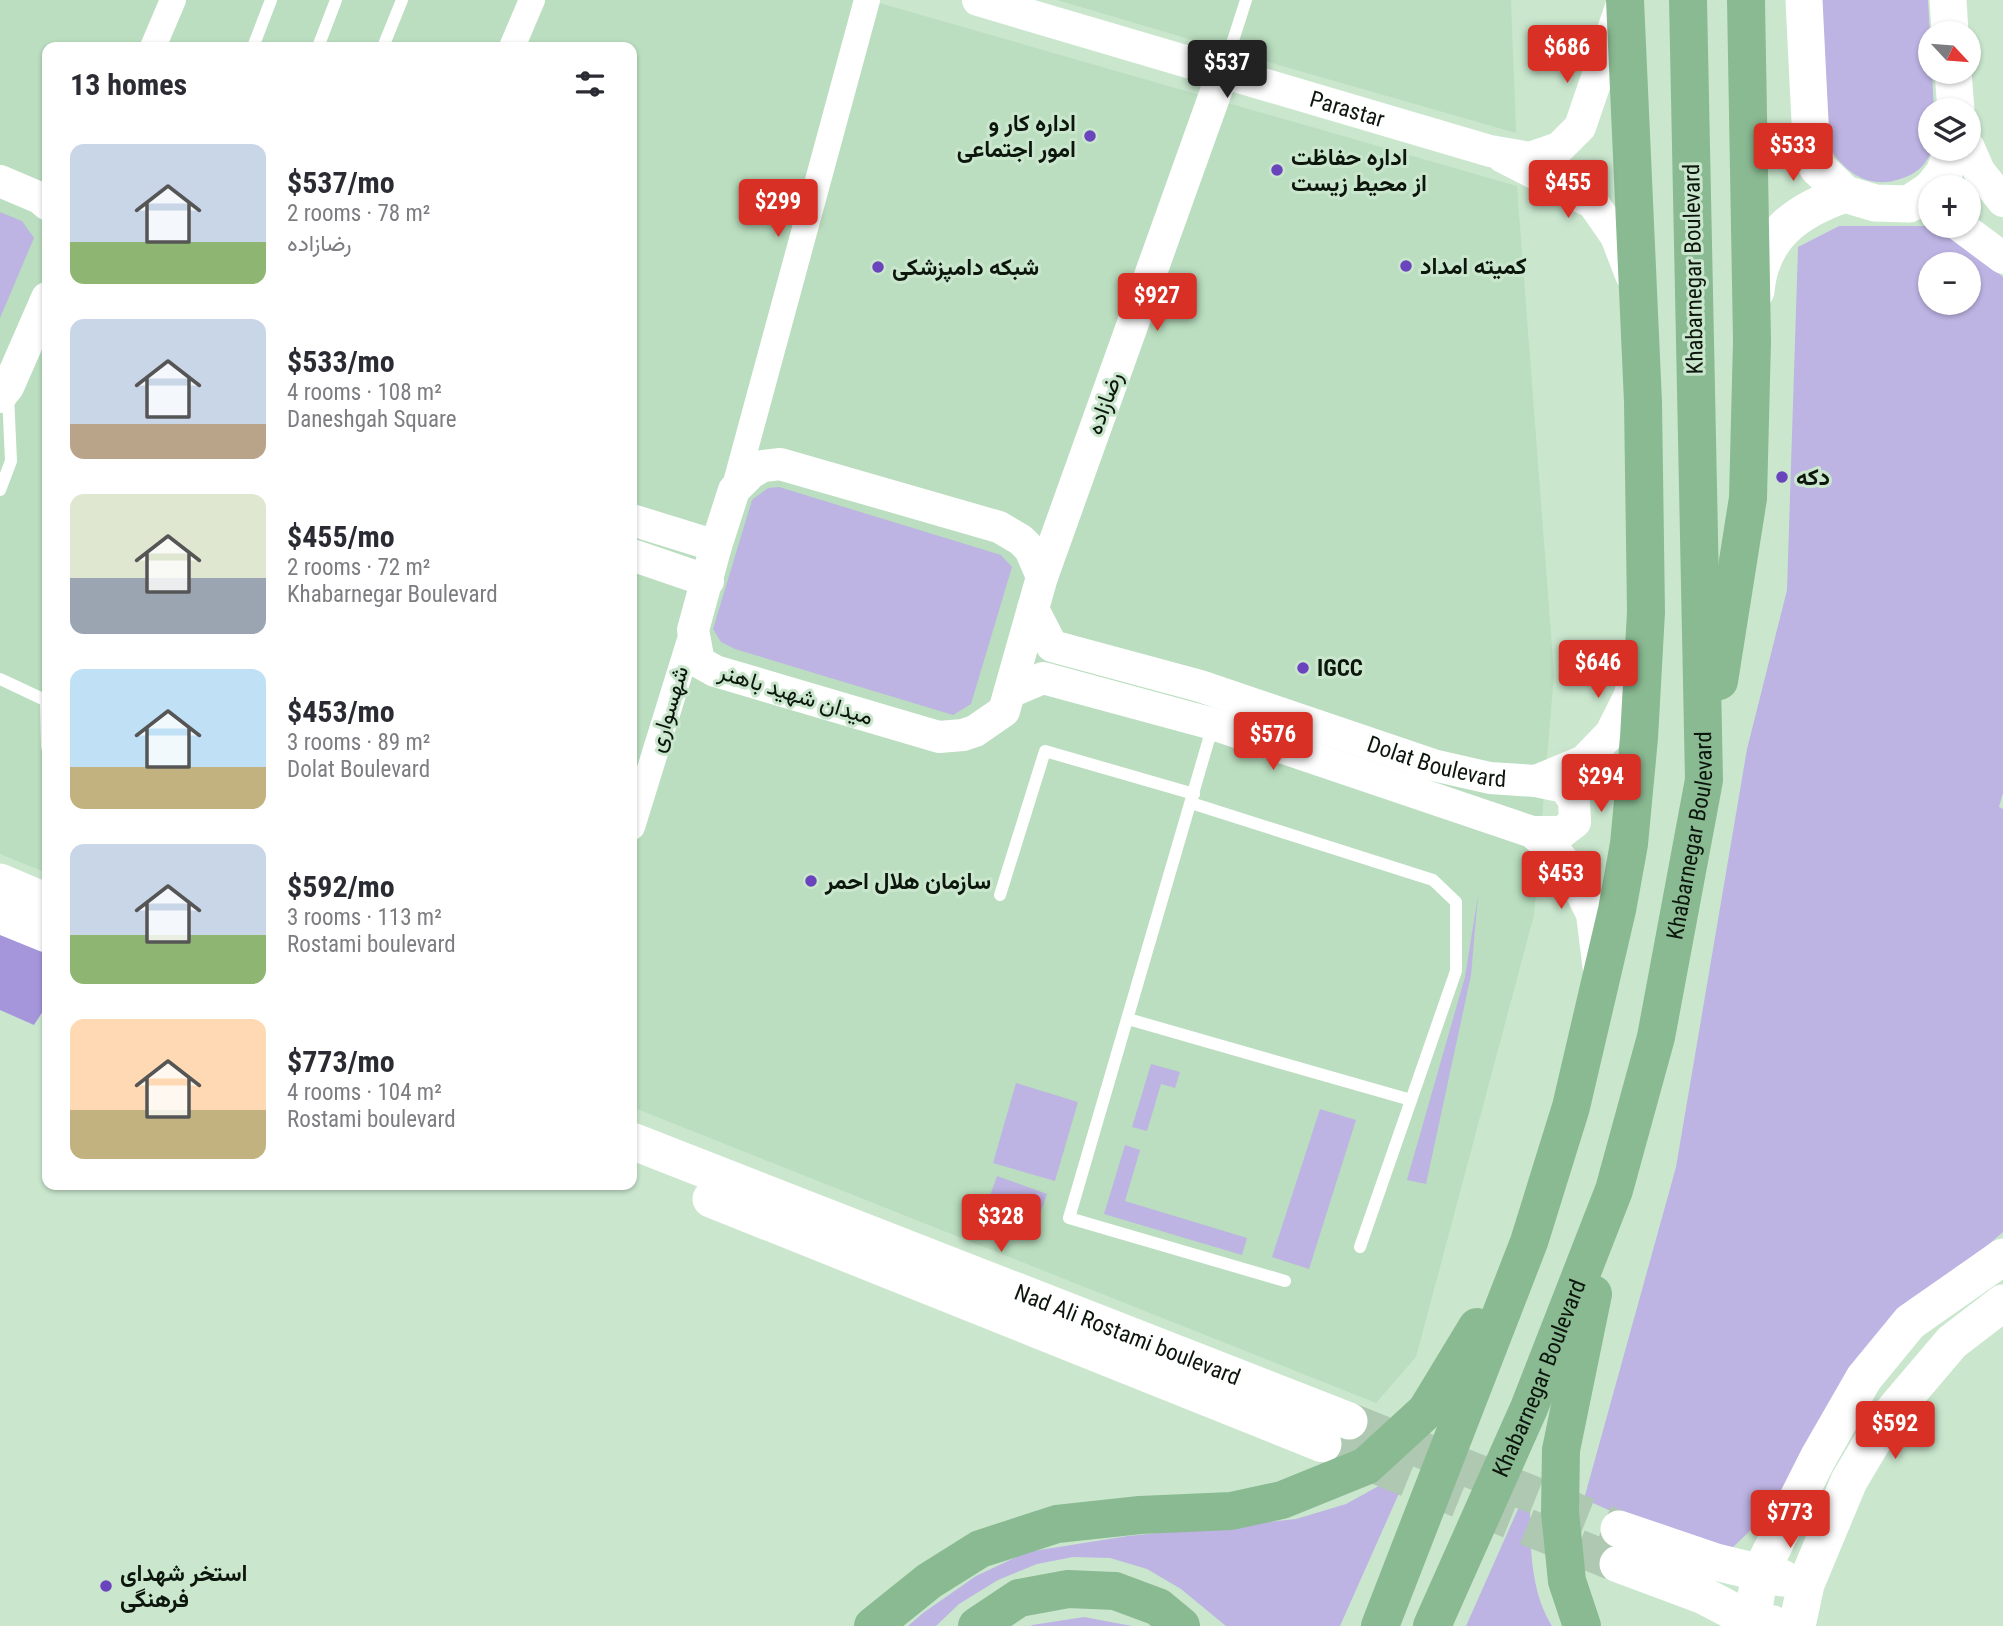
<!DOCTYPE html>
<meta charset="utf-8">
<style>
:root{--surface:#fff;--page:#f7f7f7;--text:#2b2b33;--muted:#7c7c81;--accent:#d93025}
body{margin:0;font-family:"Roboto Condensed",Vazirmatn,sans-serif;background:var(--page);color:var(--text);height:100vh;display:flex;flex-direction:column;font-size:26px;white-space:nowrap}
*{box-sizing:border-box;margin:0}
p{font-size:23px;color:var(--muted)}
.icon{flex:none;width:38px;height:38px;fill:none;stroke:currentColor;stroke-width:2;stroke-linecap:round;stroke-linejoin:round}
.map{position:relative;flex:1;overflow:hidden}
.drawer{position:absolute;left:42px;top:42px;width:595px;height:1148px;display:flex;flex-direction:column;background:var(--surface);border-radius:14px;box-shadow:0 2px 5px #0004}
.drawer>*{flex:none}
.needle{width:46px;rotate:116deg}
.tools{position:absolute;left:1918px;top:21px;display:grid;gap:14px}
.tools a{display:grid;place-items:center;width:63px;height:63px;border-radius:50%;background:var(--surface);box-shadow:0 2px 5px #0004;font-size:35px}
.price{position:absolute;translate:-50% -60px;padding:0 16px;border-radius:7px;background:var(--accent);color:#fff;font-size:23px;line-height:46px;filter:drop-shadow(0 2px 4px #0008)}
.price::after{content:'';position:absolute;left:50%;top:42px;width:21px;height:16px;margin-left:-10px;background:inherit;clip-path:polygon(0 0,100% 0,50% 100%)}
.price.on{background:#222;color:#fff}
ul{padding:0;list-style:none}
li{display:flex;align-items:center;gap:21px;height:175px;padding:0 28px}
li span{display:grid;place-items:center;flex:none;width:196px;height:140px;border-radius:14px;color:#555}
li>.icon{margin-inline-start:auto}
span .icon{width:84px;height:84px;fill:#fffc;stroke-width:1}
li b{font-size:30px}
h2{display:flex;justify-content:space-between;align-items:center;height:84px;padding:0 28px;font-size:30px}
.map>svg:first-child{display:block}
.built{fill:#badebf}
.green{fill:#bdb4e3;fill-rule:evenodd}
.forest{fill:#a596db}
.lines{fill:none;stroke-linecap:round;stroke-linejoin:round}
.secondary-tunnel{stroke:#aec8b1;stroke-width:37;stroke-dasharray:37 18;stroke-linecap:butt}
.service{stroke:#fff;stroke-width:12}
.minor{stroke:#fff;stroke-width:26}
.tertiary{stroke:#fff;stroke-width:32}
.secondary{stroke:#fff;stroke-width:37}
.trunk{stroke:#8aba92;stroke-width:38}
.poi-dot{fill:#6a44bc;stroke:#cae7ce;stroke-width:2.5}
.labels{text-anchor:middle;stroke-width:6;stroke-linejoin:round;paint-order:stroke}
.street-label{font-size:23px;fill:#0c160d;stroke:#cae7ce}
.poi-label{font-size:23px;font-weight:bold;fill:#0c160d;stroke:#cae7ce;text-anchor:start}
</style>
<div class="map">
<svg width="2003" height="1626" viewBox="0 0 2003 1626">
<rect width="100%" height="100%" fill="#cae7ce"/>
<!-- built -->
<g class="built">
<path d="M 0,0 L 869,0 L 1517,186 L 1554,674 L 1534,915 L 1416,1357 L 1376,1403 L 632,1107 L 632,47 L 47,47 L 47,873 L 0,854 Z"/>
<path d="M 1057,0 L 1511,0 L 1516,133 L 1216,47 Z"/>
</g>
<!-- green -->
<g class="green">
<path d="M 1821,0 L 1928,0 L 1934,110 L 1930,110 L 1930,149 L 1932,149 C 1927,164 1918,173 1903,178 C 1872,190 1846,175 1830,148 Z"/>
<path d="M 0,212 L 22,221 L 34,238 L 0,318 Z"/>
<path d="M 1839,226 L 1941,226 L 2003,277 L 2003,793 L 1999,807 L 2003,809 L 2003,1232 L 1891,1328 L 1776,1506 L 1731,1549 L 1649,1528 L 1584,1499 L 1676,1167 L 1747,749 L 1787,590 L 1798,247 ZM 1930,264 L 1969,264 L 1969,303 L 1930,303 Z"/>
<path d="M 779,487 L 1001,555 L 1012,567 L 971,704 L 953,715 L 735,649 L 721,642 L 713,629 L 752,500 L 768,488 Z"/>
<path d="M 1478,895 L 1471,975 L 1426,1184 L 1407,1180 L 1465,977 Z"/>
<path d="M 1151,1064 L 1180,1072 L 1175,1088 L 1161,1084 L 1147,1131 L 1132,1127 Z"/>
<path d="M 1016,1083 L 1078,1102 L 1055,1181 L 993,1163 Z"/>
<path d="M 1320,1109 L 1356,1120 L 1309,1269 L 1272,1257 Z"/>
<path d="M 1125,1145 L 1140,1150 L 1125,1201 L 1247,1238 L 1242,1255 L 1104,1214 Z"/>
<path d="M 997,1176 L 1047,1194 L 1036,1225 L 986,1207 Z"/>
<path d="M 1395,1477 L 1404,1482 L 1340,1626 L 1226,1626 L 1181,1589 L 1147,1569 L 1110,1558 L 1073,1557 L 1037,1564 L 998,1580 L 959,1604 L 936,1626 L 908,1626 L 923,1613 L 976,1576 L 1027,1552 L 1128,1536 L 1296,1519 L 1346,1504 Z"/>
<path d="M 1530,1482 C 1531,1529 1526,1584 1552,1626 L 1466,1626 Z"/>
<path d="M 1084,1617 L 1132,1626 L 1031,1626 L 1032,1625 Z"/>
</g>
<!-- forest -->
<path class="forest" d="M 0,929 L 47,948 L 47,1009 L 45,1008 L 34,1025 L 0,1010 Z"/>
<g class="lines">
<!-- secondary-tunnel -->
<g class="secondary-tunnel">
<path d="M 1349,1421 L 1619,1529"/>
<path d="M 1323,1444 L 1618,1564"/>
</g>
<!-- service -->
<g class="service">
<path d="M 253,47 L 271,0"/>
<path d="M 318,47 L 336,0"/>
<path d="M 383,47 L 402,0"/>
<path d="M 1223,72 L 1246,0"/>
<path d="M 0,490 L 11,461 L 8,395"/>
<path d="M 0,679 L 47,701"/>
<path d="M 46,701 L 47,747"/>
<path d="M 1213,725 L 1069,1218 L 1285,1281"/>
<path d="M 1191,803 L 1433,880 L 1456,902 L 1456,971 L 1360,1247"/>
<path d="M 1000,895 L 1045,751 L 1194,794"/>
<path d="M 1128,1019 L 1411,1100"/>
</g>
<!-- minor -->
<g class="minor">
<path d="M 153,47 L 173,0"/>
<path d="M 512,47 L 532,0"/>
<path d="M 734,490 L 867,0"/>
<path d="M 632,827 L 693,630"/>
</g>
<!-- tertiary -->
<g class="tertiary">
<path id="s1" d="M 978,0 L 1490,151 L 1530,158 L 1559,148 L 1580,127 L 1621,7"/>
<path d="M 1969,148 L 1979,171 L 2003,201"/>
<path d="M 1503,157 L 1593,203 L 1616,236 L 1631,275"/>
<path d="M 0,181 L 40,198 L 47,204"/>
<path d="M 1960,226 L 2003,258"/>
<path d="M 0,397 L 8,387 L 47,298"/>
<path d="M 780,464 L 999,527 L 1021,540 L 1030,549 L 1042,577 L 1004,711 L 975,731 L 963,735 L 939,737 L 715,671 L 699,662 L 693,630 L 716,546 L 734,490 L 751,473 L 763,466 Z"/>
<path d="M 632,520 L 716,546"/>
<path d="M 632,555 L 708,581"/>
<path d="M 1042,577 L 1223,72"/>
<path id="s2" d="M 1033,609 L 1052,646 L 1200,686 L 1433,765 L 1490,778 L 1536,781 L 1584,761 L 1611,733 L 1630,695 L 1634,672"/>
<path d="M 1010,692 L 1043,678 L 1213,724 L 1532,832 L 1556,852 L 1569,868 L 1592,914 L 1599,970"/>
<path d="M 1532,832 L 1562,832 L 1575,822 L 1574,801 L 1565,787 L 1536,781"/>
</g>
<!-- secondary -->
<g class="secondary">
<path d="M 1804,0 L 1811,142 L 1817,167 L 1845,194 L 1875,203 L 1909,204 L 1930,190"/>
<path d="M 1948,0 L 1950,33"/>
<path d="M 1953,72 L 1956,110"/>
<path d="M 1933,187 L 1944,173 L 1953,149"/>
<path d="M 1756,291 C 1761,236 1796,211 1845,194"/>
<path d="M 0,882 L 47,902"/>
<path d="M 0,915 L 47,934"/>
<path id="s3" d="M 632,1141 L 1349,1421"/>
<path d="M 711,1199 L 1323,1444"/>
<path d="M 1619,1529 L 1716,1562 L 1782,1578"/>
<path d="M 1618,1564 L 1704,1596 L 1750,1620 L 1773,1624"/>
<path d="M 1751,1626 L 1760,1573 L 1818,1458 L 1864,1378 L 1910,1322 L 2003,1257"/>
<path d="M 1797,1626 L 1806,1584 L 1849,1481 L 1884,1422 L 1952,1342 L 2003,1303"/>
</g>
<!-- trunk -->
<g class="trunk">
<path d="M 1719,681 L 1748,498 L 1752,341 L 1746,0"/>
<path d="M 873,1626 L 929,1581 L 980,1549 L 1057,1524 L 1140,1515 L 1231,1511 L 1282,1500 L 1366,1466 L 1426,1411 L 1477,1327"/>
<path d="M 977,1626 L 1019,1598 L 1068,1589 L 1115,1591 L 1158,1607 L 1181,1626"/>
<path d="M 1380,1626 L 1529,1242 L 1571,1107 L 1617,910 L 1629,844 L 1639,738 L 1646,612 L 1643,402 L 1625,0"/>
<path id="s4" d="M 1432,1626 L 1529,1408 L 1614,1190 L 1656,1037 L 1704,780 L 1688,0"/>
<path d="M 1582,1626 L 1567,1581 L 1560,1512 L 1561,1450 L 1593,1294"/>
</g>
</g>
<!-- markers -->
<g class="poi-dot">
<circle cx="1090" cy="136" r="7"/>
<circle cx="1277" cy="170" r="7"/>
<circle cx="1406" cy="266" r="7"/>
<circle cx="878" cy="267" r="7"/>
<circle cx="1782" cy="477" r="7"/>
<circle cx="1303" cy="668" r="7"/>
<circle cx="811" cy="881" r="7"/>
<circle cx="106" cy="1586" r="7"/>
</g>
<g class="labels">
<!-- street labels -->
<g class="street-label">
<text dy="8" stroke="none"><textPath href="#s1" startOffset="385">Parastar</textPath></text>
<text transform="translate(1693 269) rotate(-91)" y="8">Khabarnegar Boulevard</text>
<text transform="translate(1104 403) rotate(-70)" y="8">رضازاده</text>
<text transform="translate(796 694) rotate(17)" y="8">میدان شهید باهنر</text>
<text transform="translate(668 709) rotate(-73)" y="8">شهسواری</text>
<text dy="8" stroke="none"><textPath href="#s2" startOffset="444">Dolat Boulevard</textPath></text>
<text dy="8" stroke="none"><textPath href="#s4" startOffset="836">Khabarnegar Boulevard</textPath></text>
<text dy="8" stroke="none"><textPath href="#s3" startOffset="532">Nad Ali Rostami boulevard</textPath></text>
<text dy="8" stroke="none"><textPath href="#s4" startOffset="270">Khabarnegar Boulevard</textPath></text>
</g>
<!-- poi labels -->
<g class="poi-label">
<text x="1076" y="131" text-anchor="end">اداره کار و<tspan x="1076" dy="26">امور اجتماعی</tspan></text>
<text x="1291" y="165">اداره حفاظت<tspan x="1291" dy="26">از محیط زیست</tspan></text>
<text x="1420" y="274">کمیته امداد</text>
<text x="892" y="275">شبکه دامپزشکی</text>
<text x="1796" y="485">دکه</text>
<text x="1317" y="676">IGCC</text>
<text x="825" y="889">سازمان هلال احمر</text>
<text x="120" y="1581">استخر شهدای<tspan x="120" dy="26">فرهنگی</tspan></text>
</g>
</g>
</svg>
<div class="tools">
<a><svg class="needle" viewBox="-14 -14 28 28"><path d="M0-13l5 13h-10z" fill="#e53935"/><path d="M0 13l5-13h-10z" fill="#7c7c81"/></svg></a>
<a><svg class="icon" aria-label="layers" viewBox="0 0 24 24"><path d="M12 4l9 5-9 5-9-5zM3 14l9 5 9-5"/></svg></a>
<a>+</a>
<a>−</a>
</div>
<b class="price" style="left:1567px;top:85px">$686</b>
<b class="price on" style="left:1227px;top:100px">$537</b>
<b class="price" style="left:1793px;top:183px">$533</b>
<b class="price" style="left:1568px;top:220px">$455</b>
<b class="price" style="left:778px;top:239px">$299</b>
<b class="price" style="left:1157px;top:333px">$927</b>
<b class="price" style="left:1598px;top:700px">$646</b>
<b class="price" style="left:1273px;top:772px">$576</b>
<b class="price" style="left:1601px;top:814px">$294</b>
<b class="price" style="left:1561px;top:911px">$453</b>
<b class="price" style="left:1001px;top:1254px">$328</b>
<b class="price" style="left:1895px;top:1461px">$592</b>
<b class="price" style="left:1790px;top:1550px">$773</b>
<section class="drawer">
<h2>13 homes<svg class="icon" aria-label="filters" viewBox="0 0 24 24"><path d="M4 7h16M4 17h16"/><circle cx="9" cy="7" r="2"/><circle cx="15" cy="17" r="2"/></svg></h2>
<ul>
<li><span style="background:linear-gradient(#c9d6e8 70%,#8fb573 0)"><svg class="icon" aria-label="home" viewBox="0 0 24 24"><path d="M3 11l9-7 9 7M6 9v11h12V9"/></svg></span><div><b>$537/mo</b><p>2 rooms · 78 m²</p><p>رضازاده</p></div></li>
<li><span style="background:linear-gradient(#c9d6e8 75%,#b9a48a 0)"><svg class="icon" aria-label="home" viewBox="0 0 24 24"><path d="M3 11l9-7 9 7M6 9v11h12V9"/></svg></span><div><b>$533/mo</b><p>4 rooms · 108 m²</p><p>Daneshgah Square</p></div></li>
<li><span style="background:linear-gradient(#dfe7d0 60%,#9aa5b1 0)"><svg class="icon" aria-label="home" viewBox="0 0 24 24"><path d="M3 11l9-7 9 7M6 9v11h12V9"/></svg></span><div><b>$455/mo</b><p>2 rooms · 72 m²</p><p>Khabarnegar Boulevard</p></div></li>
<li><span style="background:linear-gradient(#bfe0f5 70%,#c2b280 0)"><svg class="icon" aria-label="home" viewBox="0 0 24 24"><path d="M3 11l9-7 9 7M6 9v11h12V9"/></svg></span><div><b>$453/mo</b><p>3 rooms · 89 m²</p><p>Dolat Boulevard</p></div></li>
<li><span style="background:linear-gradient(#c9d6e8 65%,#8fb573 0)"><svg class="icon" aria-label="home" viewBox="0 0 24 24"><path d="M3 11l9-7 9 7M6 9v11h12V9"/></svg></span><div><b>$592/mo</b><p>3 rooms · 113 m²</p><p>Rostami boulevard</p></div></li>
<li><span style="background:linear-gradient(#ffd9b3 65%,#c2b280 0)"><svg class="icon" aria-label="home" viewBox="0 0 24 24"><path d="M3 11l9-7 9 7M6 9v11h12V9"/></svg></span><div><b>$773/mo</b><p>4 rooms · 104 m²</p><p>Rostami boulevard</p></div></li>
</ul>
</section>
</div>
